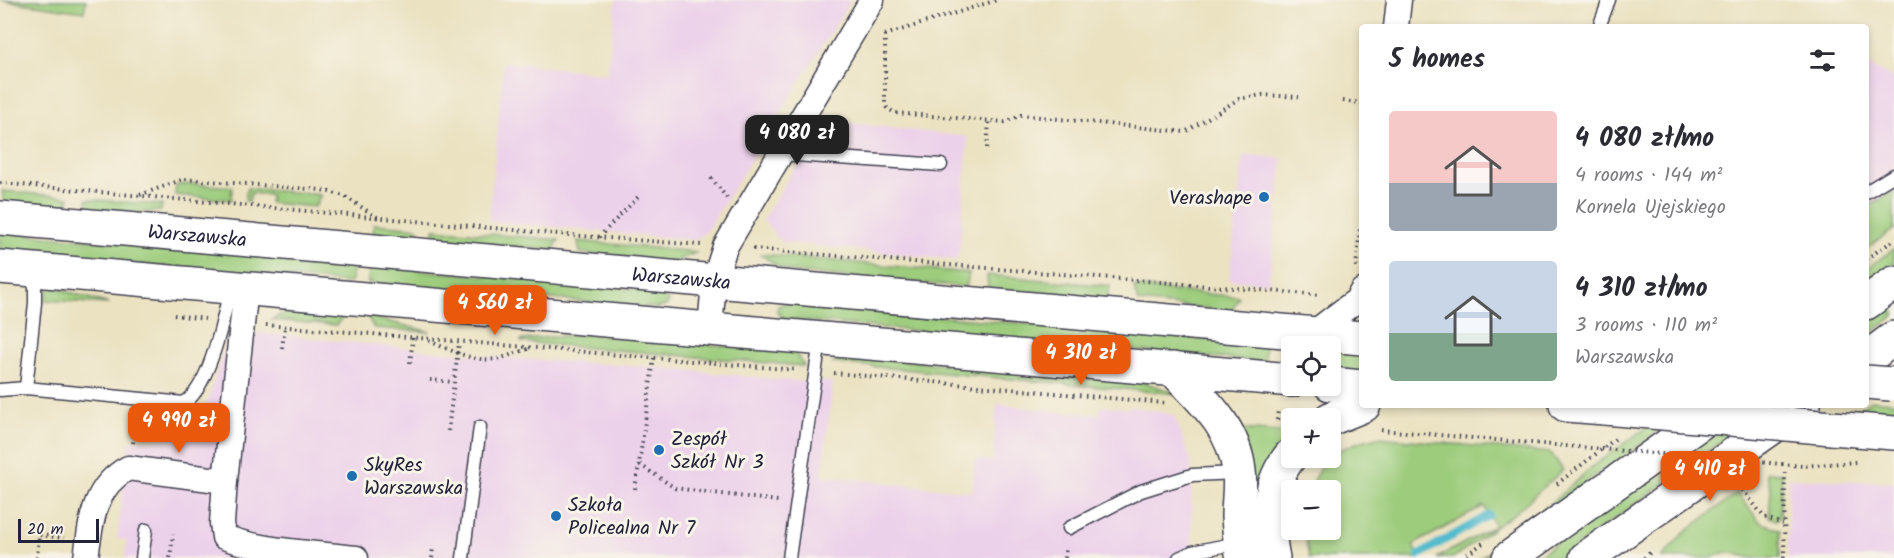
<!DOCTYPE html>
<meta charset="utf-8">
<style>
:root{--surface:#fff;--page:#f2f2f3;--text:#2b2b33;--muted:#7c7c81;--accent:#ea580c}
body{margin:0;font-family:Kalam,sans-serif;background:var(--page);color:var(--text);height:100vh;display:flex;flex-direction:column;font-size:22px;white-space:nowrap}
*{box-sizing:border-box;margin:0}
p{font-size:20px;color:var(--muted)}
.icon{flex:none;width:33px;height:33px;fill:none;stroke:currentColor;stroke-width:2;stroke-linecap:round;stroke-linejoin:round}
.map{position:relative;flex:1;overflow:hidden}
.sheet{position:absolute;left:1359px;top:24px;width:510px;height:384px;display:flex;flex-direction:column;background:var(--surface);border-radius:6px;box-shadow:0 3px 9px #0003}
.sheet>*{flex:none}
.buttons{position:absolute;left:1281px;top:336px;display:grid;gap:12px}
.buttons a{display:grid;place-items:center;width:60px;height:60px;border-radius:6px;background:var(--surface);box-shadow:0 3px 9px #0003;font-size:30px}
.scale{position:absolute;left:18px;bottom:15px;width:81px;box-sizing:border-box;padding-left:6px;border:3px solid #22223b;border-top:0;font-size:16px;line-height:21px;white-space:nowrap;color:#22223b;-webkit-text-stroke:4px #f7f3e8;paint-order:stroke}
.price{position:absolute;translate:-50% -51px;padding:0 14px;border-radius:12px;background:var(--accent);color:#fff;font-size:20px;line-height:39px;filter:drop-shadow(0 2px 3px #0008)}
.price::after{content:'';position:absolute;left:50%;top:36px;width:18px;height:14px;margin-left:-9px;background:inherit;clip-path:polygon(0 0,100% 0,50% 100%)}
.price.active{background:#222;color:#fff}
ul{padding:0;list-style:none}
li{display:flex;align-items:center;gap:18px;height:150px;padding:0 30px}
li span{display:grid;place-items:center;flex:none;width:168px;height:120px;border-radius:6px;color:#555}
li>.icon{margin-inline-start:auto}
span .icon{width:72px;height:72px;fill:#fffc;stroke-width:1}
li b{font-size:26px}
h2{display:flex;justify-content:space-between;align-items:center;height:72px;padding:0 30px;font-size:26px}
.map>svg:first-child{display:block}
.built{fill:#ecd1ea}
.green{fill:#9ccc7b;stroke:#5f775b;stroke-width:1.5}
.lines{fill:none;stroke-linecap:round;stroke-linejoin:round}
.stream{stroke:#50bacd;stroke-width:8}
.lane-casing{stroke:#403f4f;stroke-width:15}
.street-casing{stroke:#403f4f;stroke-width:27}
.secondary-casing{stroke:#403f4f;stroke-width:36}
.path{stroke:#403f4f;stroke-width:4;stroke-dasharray:1.5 4.5;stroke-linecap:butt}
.lane{stroke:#fff;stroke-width:12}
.street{stroke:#fff;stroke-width:24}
.secondary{stroke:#fff;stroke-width:33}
.secondary-bridge-casing{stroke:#403f4f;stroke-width:36;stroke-linecap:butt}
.path-bridge{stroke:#403f4f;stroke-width:4;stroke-dasharray:1.5 4.5;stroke-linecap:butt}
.secondary-bridge{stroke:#fff;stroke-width:33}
.poi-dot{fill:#1f6fb2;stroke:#f7f3e8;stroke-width:2}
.labels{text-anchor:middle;stroke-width:6;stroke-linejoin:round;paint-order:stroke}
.poi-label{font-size:20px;fill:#22223b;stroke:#f7f3e8;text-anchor:start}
.street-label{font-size:20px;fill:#22223b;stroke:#f7f3e8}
</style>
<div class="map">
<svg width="1894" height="558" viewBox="0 0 1894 558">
<rect width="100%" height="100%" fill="#f7f3e8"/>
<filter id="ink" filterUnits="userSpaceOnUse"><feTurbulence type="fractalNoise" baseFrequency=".0167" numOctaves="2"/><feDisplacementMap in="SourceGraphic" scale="12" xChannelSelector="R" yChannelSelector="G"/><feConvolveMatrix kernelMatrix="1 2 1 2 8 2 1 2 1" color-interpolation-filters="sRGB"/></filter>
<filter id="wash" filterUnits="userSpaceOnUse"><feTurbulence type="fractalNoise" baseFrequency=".008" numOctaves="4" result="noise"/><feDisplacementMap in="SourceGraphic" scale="24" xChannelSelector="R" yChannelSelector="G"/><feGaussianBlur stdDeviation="1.35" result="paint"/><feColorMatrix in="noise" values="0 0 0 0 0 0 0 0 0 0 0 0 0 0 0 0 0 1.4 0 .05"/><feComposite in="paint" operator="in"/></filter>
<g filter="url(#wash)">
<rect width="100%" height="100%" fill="#ebe2c1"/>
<!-- built -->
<g class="built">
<path d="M 616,0 L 851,0 L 706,232 L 694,240 L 489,221 L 504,62 L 607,74 Z"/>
<path d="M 1866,64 L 1894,79 L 1894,190 L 1866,208 Z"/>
<path d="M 824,120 L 968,137 L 960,247 L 957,260 L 781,242 L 763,220 Z"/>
<path d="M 1243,156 L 1263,156 L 1283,159 L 1269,283 L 1229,280 Z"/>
<path d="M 230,330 L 504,358 L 653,367 L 794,381 L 833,382 L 822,476 L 972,492 L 975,459 L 993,461 L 997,404 L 1068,413 L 1069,412 L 1099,415 L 1101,406 L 1127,409 L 1128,406 L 1174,415 L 1191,461 L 1192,558 L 125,558 L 127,540 L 117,539 L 129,442 L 190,437 L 208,400 Z"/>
<path d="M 1788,478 L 1894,483 L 1894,558 L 1788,558 Z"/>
</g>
<!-- green -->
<g class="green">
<path d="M 0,0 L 86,0 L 84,12 Z"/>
<path d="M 193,184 L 232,187 L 231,200 L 175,195 L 176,185 Z"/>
<path d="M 247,188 L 321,195 L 315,207 L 270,203 L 270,195 L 251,193 L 249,201 L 245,201 Z"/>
<path d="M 1894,190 L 1894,229 L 1866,249 L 1866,208 Z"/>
<path d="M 2,191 L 69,197 L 66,209 L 4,204 Z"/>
<path d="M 87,199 L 162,205 L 161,211 L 117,213 L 88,211 Z"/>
<path d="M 374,224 L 419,228 L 417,239 L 373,235 Z"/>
<path d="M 434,229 L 559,240 L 553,250 L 435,240 Z"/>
<path d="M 0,232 L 353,263 L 351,283 L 0,252 Z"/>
<path d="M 578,241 L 697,252 L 674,262 L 580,253 Z"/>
<path d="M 1894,249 L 1894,262 L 1866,282 L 1866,269 Z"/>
<path d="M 760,254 L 969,273 L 966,287 L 792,272 L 779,267 Z"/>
<path d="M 369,266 L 655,291 L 662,293 L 662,295 L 669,301 L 666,306 L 657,308 L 368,283 Z"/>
<path d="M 987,275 L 1110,286 L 1107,299 L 988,289 Z"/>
<path d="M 50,287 L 56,288 L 109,304 L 45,300 Z"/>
<path d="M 1134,287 L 1239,297 L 1232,311 L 1138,302 Z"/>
<path d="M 1894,298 L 1894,316 L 1866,337 L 1866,319 Z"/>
<path d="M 785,303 L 1266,345 L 1264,362 L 785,319 L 777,312 L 778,306 Z"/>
<path d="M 298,308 L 346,313 L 336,325 L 272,320 L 280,315 L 297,311 Z"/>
<path d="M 367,316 L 430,332 L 374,328 Z"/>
<path d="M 584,334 L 795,352 L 804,366 L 521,342 L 521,340 Z"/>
<path d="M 1330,350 L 1362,353 L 1362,372 L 1331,369 Z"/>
<path d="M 844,355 L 1146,383 L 1179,394 L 833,363 Z"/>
<path d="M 1871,400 L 1894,402 L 1894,417 L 1854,413 Z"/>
<path d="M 1678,405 L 1695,405 L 1604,471 L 1601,471 L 1483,558 L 1480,558 L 1532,520 L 1594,465 Z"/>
<path d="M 1747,405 L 1772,405 L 1561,558 L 1535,558 Z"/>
<path d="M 1241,429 L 1291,433 L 1291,437 L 1285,444 L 1260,527 Z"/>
<path d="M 1378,437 L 1551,453 L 1563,470 L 1517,511 L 1453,558 L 1437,558 L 1495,526 L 1484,506 L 1413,545 L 1420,558 L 1309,558 L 1304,530 L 1330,530 L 1330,490 L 1309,490 C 1322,456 1343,444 1378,437 Z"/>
<path d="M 1767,472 L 1782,473 L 1780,518 L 1776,520 L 1769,517 L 1771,489 L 1766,474 Z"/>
<path d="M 1737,493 L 1760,522 L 1780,530 L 1780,558 L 1751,558 L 1733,553 L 1723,553 L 1711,558 L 1662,558 L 1683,534 Z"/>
</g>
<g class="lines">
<!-- stream -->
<path class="stream" d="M 1419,555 L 1489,515"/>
</g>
</g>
<g filter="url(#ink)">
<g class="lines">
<defs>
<g id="lane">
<path d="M 1599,27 L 1609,0"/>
<path d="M 780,154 L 941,165"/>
<path d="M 1866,192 L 1894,175"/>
<path d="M 26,388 L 35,303 L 35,271"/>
<path d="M 0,390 L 26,388 L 184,403 C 209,388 224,318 230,288"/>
<path d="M 1069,528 L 1141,491 L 1192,475 L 1238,473"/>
<path d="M 142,558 L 146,530"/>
<path d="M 463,558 L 480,427"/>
<path d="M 789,558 L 820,340"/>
<path d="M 1179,558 L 1192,552 L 1238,543"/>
</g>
<g id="street">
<path d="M 1396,27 L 1399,0"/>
<path d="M 246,288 L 225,481 L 222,523 L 224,537 C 260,551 316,553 356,558"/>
<path d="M 710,329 L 714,281 L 725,247 L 872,0"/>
<path d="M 1312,334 L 1357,300 L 1362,291"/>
<path d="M 86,558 C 91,522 93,487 128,468 L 225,481"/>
</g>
<g id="secondary">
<path id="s1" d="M 0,218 L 1362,338"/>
<path d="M 0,267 L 1292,380"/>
<path d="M 1866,303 L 1894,283"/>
<path d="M 1866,359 L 1894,338"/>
<path d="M 1173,369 C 1202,400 1234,426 1239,471 C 1241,486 1238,502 1238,517 C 1239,530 1240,545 1243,558"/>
<path d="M 1330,384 L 1362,387"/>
<path d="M 1566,405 L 1605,408"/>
<path d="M 1330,419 L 1364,405"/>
<path d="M 1832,428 L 1894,433"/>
<path d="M 1273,558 C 1266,523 1267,483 1292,454"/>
<path d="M 1509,558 L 1724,406"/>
<path d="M 1586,558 L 1804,405"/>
</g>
</defs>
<!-- lane casing -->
<use href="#lane" class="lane-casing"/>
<!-- street casing -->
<use href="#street" class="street-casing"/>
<!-- secondary casing -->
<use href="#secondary" class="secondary-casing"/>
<!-- path -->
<g class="path">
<path d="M 885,35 L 885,103 L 887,108 L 895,113 L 1005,122 L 1021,115 L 1185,132 L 1239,99 L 1262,95 L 1299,97"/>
<path d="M 885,35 L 997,0"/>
<path d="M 1343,101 L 1362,103"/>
<path d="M 987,148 L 989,121"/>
<path d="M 711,178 L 727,198"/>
<path d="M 0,183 L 569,235 L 701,245"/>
<path d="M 140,195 L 184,179 L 322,190 L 344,196 L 377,217"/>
<path d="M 599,237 L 638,197"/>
<path d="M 753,249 L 1320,295"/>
<path d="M 1866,259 L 1894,240"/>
<path d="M 1356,267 L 1360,229"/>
<path d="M 174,315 L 205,319"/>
<path d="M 266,325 L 797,370"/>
<path d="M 429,341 C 451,350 472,362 496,359 C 507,357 517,352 528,349"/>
<path d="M 282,348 L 285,327"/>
<path d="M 654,358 L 639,464 L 675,488 L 778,501"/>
<path d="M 410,363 L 413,338"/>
<path d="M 834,373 L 1165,403"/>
<path d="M 430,380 L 454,382"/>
<path d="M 1277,420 L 1278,409"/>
<path d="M 1381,430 L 1554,445"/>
<path d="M 448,431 L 459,342"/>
<path d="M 133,443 L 136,417"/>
<path d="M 1782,464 L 1803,466 L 1856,462"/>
<path d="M 1557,484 L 1615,439"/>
<path d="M 1739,485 L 1764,517 L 1783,524"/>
<path d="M 635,489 L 639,464"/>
<path d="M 37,558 L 39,535 L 64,538"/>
<path d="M 170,558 L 173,534"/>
<path d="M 432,558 L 433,546"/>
<path d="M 1065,558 L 1066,547"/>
<path d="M 1462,558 L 1483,543"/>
<path d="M 1644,558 L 1653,550"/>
<path d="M 1784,558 L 1785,472"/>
</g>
<!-- lane -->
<use href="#lane" class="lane"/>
<!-- street -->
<use href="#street" class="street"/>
<!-- secondary -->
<use href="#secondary" class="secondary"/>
<defs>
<g id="secondary-bridge">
<path d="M 1866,382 L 1891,384"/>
<path d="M 1605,408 L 1832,428"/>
</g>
</defs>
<!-- secondary-bridge casing -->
<use href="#secondary-bridge" class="secondary-bridge-casing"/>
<!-- path-bridge -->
<path class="path-bridge" d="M 1554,445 L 1782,464"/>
<!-- secondary-bridge -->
<use href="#secondary-bridge" class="secondary-bridge"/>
</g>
</g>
<!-- markers -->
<g class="poi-dot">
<circle cx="1264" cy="197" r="6"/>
<circle cx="659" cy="450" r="6"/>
<circle cx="352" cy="476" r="6"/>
<circle cx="556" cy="516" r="6"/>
</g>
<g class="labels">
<!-- poi labels -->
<g class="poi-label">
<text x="1252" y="204" text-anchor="end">Verashape</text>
<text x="671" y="445">Zespół<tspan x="671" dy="23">Szkół Nr 3</tspan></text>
<text x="364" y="471">SkyRes<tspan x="364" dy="23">Warszawska</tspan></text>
<text x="568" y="511">Szkoła<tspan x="568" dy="23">Policealna Nr 7</tspan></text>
</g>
<!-- street labels -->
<g class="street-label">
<text dy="7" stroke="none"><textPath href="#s1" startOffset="198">Warszawska</textPath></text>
<text dy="7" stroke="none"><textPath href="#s1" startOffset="684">Warszawska</textPath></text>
</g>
</g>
</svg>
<div class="buttons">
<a><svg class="icon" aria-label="locate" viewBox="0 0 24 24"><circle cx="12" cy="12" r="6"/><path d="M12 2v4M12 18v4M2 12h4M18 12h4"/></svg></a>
<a>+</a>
<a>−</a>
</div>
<div class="scale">20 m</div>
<b class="price active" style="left:797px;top:166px">4 080 zł</b>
<b class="price" style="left:495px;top:336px">4 560 zł</b>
<b class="price" style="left:1081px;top:386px">4 310 zł</b>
<b class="price" style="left:179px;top:454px">4 990 zł</b>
<b class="price" style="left:1710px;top:502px">4 410 zł</b>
<section class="sheet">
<h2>5 homes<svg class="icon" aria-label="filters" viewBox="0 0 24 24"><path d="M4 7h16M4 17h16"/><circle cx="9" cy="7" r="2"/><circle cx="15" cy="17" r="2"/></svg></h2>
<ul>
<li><span style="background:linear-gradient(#f6c9c9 60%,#9aa5b1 0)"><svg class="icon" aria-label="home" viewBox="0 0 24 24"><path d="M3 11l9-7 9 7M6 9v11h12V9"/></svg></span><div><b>4 080 zł/mo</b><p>4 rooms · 144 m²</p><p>Kornela Ujejskiego</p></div></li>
<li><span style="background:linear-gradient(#c9d6e8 60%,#7fa58c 0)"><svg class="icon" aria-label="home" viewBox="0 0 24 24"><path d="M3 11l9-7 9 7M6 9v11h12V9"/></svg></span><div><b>4 310 zł/mo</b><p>3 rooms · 110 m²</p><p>Warszawska</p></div></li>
</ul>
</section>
</div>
